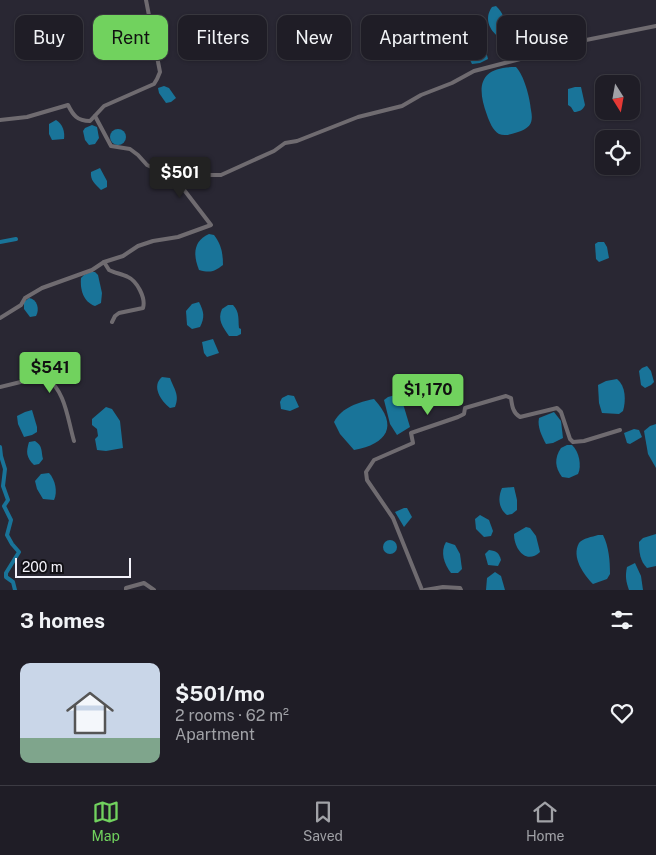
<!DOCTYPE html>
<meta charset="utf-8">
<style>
:root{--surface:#1f1d26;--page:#2c2a32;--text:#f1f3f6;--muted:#a1a2a7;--line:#3c3b43;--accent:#71d25e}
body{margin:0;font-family:"Public Sans",sans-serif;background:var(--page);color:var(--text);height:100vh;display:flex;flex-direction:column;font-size:19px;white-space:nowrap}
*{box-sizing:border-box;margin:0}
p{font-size:16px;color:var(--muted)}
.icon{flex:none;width:28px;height:28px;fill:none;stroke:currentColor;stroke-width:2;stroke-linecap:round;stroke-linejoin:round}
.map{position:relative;height:590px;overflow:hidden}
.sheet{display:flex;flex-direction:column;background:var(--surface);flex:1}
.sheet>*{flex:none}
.banner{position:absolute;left:15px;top:15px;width:626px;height:45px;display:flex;gap:10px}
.needle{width:32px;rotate:169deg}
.buttons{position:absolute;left:595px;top:75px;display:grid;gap:10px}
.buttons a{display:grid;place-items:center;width:45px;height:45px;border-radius:10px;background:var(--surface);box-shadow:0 1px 4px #0004,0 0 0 1px var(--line);font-size:25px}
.scale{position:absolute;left:15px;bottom:12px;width:116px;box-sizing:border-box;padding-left:5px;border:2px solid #f3f2fa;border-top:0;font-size:14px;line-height:18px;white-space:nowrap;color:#f3f2fa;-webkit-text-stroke:4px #121116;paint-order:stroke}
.price{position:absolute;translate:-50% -42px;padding:0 11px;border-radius:5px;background:var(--accent);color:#111;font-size:16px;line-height:32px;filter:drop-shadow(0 1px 2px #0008)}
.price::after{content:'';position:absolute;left:50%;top:30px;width:15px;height:11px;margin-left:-8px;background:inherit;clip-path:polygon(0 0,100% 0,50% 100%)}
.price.active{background:#222;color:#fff}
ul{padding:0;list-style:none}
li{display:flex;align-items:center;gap:15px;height:125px;padding:0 20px}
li+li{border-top:1px solid var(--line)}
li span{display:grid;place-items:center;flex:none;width:140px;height:100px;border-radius:10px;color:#555}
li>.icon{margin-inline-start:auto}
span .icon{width:60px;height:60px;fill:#fffc;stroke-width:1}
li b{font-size:21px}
h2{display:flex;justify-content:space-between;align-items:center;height:60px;padding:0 20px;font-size:21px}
.chip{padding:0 18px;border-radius:10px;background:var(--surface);box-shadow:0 1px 4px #0004,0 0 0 1px var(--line);font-size:18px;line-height:45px}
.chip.active{background:var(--accent);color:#111}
.dock{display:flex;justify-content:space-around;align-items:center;height:70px;border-top:1px solid var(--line);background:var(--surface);font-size:14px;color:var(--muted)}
.dock a{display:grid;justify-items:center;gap:2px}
.dock .active{color:var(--accent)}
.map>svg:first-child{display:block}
.water{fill:#197499}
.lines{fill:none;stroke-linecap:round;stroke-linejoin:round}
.canal{stroke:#197499;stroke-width:4}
.street{stroke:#6f6b70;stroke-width:4}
</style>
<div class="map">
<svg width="656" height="590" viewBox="0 0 656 590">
<rect width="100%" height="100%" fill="#292733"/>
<!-- water -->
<g class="water">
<path d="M 496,6 C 503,12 505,21 508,30 L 504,37 L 499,37 C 489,30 484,18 492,7 Z"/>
<path d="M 480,51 L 486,51 L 488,59 L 480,63 L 472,64 L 470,60 L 471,55 Z"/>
<path d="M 516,67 C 524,75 530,98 531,110 C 533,120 532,127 521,131 C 515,133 506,137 499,134 C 493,131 489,121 487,115 C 476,85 480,67 516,67 Z"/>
<path d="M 164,86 L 169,88 L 176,98 L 171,102 L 166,103 L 159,93 L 158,88 Z"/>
<path d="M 575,87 L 581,87 L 585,105 C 583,110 579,112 574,112 L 571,107 L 568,105 L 568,89 Z"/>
<path d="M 56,120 C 63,124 65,132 64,139 L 52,140 L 49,134 L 49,124 Z"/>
<path d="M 92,125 L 97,127 L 99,138 L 95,144 L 89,145 L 85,140 L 83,131 L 85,128 Z"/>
<circle cx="118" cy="137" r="8"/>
<path d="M 100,168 L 107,181 L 107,187 L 101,190 C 95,184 90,180 91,172 Z"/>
<path d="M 209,234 L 214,235 C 221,244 223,253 223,265 C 214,272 210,273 199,270 C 193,255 193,241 209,234 Z"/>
<path d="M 598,242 L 604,242 L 607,247 L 609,258 L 599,262 L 596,259 L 595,244 Z"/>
<path d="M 91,272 L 95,272 L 98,275 L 102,293 L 101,303 L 95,306 C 83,302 80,289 81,278 L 84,275 Z"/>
<path d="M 29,298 C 37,299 40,309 36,316 L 30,317 L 24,309 L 24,302 Z"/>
<path d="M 199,302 C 204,312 205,317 200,327 L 192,329 L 187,325 L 186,311 L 192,304 Z"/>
<path d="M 233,305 C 240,312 238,320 239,328 L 241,329 L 241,334 L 237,336 L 229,336 C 223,327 217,320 222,309 L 228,305 Z"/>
<path d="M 213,339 L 219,353 L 207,357 L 204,353 L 202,342 Z"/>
<path d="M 647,366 L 651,371 L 654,382 L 651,385 L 645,388 L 641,385 L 639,371 L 642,368 Z"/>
<path d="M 162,377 L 170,378 C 174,389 180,395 175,407 L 170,408 C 161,401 151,386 162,377 Z"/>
<path d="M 617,379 C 626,386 626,401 623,411 L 619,414 L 602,413 L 599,403 L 598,385 L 606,381 Z"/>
<path d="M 399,394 L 404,407 L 410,427 L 397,435 L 390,424 L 384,400 L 388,397 Z"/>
<path d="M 288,395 L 294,396 L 299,407 L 290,411 L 281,409 L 280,402 L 282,398 Z"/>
<path d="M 374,399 C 399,426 387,444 354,450 L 340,434 L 334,422 C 342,407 359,402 374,399 Z"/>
<path d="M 106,407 L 112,409 L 120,421 L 123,448 L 106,451 L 97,450 L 95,439 L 98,436 L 97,429 L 92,425 L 92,419 Z"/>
<path d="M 32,410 L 37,427 L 37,432 L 32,435 L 24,437 L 18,424 L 17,416 L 25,412 Z"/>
<path d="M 554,412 L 561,421 L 563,438 L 553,443 L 546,444 C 542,437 537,426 539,418 Z"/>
<path d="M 656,424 L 656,468 L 648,454 L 644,431 L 650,426 Z"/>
<path d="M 634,429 L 639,430 L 642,437 L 630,444 L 627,443 L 624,433 Z"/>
<path d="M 35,441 C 43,446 41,451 43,459 L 39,464 L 34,465 C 26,457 26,452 29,442 Z"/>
<path d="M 567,445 L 572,445 C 579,451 582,466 578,474 L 569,478 L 562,477 C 555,468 554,458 561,448 Z"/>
<path d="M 49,473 C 55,479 58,492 54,500 L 43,499 L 37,489 L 35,481 L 41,474 Z"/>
<path d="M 514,487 L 517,500 L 517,510 L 512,514 L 507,515 C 498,508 498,497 502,488 Z"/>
<path d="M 404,508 L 407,508 L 412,517 L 404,527 L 395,512 Z"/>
<path d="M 480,515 L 489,520 L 493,531 L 491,536 L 484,537 L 476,529 L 475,519 Z"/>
<path d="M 526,527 L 530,528 L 536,536 L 540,552 C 526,565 514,549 514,534 Z"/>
<path d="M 656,534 L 656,566 L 647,568 C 640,561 639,552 639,542 L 643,538 Z"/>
<path d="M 598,535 L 603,535 C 609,547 610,561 610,574 L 607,579 L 593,584 C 584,575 571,557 579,543 C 583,538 592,537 598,535 Z"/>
<circle cx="390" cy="547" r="7"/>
<path d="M 446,542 L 455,545 L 460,554 L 462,569 L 458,573 L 451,573 C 444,564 440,552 446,542 Z"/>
<path d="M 489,550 C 497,551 499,553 501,560 L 498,566 L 488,565 L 485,554 Z"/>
<path d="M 635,563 L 641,576 L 643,590 L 629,590 C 626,582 625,576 627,567 Z"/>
<path d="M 495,572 L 501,576 L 505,590 L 486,590 L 487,578 Z"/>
</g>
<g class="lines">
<!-- canal -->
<g class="canal">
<path d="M 0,242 L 16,239"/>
<path d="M 0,447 L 1,456 L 5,469 L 3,486 L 8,500 L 4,506 L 11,520 L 7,535 L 12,544 L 19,552 L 6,573 L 6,577 L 13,582 L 15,590"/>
</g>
<!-- street -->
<g class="street">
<path d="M 95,116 L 111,146 L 130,149 L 138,155 L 147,165 L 167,174 L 178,182 L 211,225 L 178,237 L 153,241 L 138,246 L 123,256 L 104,262"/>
<path d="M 0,120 L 27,117 L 68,105 C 73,115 77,121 90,121 L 104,106 L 154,84 L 157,79 L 160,72 L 146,0"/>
<path d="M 180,185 L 208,175 L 221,175 L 274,151 L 285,143 L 297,141 L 358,117 L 402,106 L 421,95 L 452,83 L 474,71 L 559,49 L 586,40 L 656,26"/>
<path d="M 0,318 L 21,305 L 25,298 L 42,288 L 92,270 L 104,262 L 109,270 C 115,273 122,274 128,277 C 137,281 146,298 143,308 L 119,313 L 115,316 L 112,322"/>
<path d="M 0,387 L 45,376 C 66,392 67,417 74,441"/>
<path d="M 126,590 L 126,588 L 144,583 L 154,590"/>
<path d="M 422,590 L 393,518 L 367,480 L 366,472 L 374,460 L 413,443 L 411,433 L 458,417 L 464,414 L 465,408 L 506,396 L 511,398 C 512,406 513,413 520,417 L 557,408 L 561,412 L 570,439 L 573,442 L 584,441 L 620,430"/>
<path d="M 425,590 L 443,587 L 460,588 L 461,590"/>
</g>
</g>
</svg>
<div class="buttons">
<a><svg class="needle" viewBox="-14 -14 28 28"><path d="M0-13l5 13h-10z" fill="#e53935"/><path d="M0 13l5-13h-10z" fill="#a1a2a7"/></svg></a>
<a><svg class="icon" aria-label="locate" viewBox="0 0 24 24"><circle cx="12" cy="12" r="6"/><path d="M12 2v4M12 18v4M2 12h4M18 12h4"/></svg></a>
</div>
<div class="scale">200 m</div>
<b class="price active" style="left:180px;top:199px">$501</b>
<b class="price" style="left:50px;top:394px">$541</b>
<b class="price" style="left:428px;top:416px">$1,170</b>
<div class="banner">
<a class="chip">Buy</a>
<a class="chip active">Rent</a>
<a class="chip">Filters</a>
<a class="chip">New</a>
<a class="chip">Apartment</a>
<a class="chip">House</a>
</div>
</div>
<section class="sheet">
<h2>3 homes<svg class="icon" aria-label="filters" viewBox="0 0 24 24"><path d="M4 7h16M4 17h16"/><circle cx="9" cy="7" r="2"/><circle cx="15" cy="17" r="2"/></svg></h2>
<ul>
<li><span style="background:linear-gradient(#c9d6e8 75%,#7fa58c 0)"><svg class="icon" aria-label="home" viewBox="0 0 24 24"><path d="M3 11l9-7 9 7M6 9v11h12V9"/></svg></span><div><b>$501/mo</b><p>2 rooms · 62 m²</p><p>Apartment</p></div><svg class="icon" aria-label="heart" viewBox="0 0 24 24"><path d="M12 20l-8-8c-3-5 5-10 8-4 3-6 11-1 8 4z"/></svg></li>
</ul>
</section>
<nav class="dock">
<a class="active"><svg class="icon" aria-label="map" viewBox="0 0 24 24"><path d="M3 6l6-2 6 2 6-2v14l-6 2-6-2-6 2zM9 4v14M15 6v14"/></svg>Map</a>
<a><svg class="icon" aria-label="saved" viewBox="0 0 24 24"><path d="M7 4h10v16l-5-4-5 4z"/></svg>Saved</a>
<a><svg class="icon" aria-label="home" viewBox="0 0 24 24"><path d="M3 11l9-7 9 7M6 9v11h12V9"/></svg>Home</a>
</nav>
